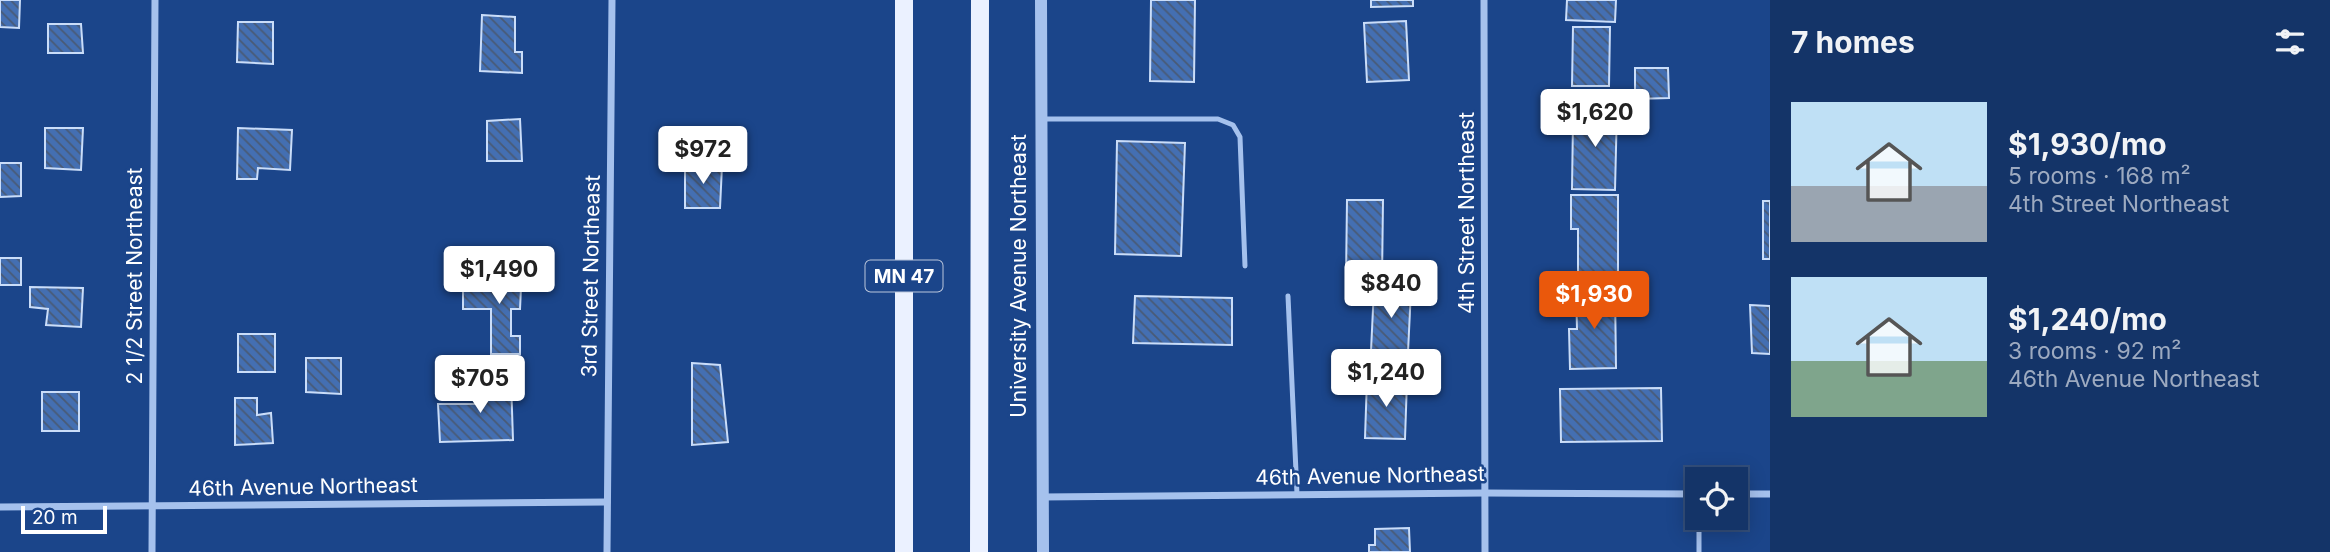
<!DOCTYPE html>
<meta charset="utf-8">
<style>
:root{--surface:#143468;--page:#213f71;--text:#f1f3f6;--muted:#9daac0;--line:#334f7c;--accent:#ea580c}
body{margin:0;font-family:Inter,sans-serif;background:var(--page);color:var(--text);height:100vh;display:flex;flex-direction:column;font-size:26px;white-space:nowrap}
*{box-sizing:border-box;margin:0}
p{font-size:23px;color:var(--muted)}
.icon{flex:none;width:38px;height:38px;fill:none;stroke:currentColor;stroke-width:2;stroke-linecap:round;stroke-linejoin:round}
.map{position:relative;flex:1;overflow:hidden}
.panel{display:flex;flex-direction:column;background:var(--surface);width:560px}
.panel>*{flex:none}
.buttons{position:absolute;left:1685px;top:467px;display:grid;gap:14px}
.buttons a{display:grid;place-items:center;width:63px;height:63px;border-radius:0px;background:var(--surface);box-shadow:0 4px 18px #0003,0 0 0 2px var(--line);font-size:35px}
.scale{position:absolute;left:21px;bottom:18px;width:86px;box-sizing:border-box;padding-left:7px;border:4px solid #fff;border-top:0;font-size:19px;line-height:24px;white-space:nowrap;color:#fff;-webkit-text-stroke:5px #1b458a;paint-order:stroke}
.price{position:absolute;translate:-50% -60px;padding:0 16px;border-radius:7px;background:#fff;color:#222;font-size:23px;line-height:46px;filter:drop-shadow(0 2px 4px #0008)}
.price::after{content:'';position:absolute;left:50%;top:42px;width:21px;height:16px;margin-left:-10px;background:inherit;clip-path:polygon(0 0,100% 0,50% 100%)}
.price.on{background:var(--accent);color:#fff}
ul{padding:0;list-style:none}
li{display:flex;align-items:center;gap:21px;height:175px;padding:0 21px}
li span{display:grid;place-items:center;flex:none;width:196px;height:140px;border-radius:0px;color:#555}
li>.icon{margin-inline-start:auto}
span .icon{width:84px;height:84px;fill:#fffc;stroke-width:1}
li b{font-size:30px}
h2{display:flex;justify-content:space-between;align-items:center;height:84px;padding:0 21px;font-size:30px}
main{display:flex;flex:1;min-height:0}
.map>svg:first-child{display:block}
.building{fill:url(#building-back-hatch);stroke:#caddf9;stroke-width:2}
.lines{fill:none;stroke-linecap:round;stroke-linejoin:round}
.service{stroke:#a5c1ed;stroke-width:5}
.minor{stroke:#a5c1ed;stroke-width:7}
.tertiary{stroke:#a5c1ed;stroke-width:12}
.primary{stroke:#ebf1ff;stroke-width:18}
.labels{text-anchor:middle;stroke-width:5;stroke-linejoin:round;paint-order:stroke}
.shield{fill:#1b458a;stroke:#bbc7dc;stroke-width:2}
.shield-label{font-size:19px;font-weight:bold;fill:#fff}
.street-label{font-size:21px;fill:#fff;stroke:#1b458a}
</style>
<main>
<div class="map">
<svg width="1770" height="552" viewBox="0 0 1770 552">
<defs>
<pattern id="building-back-hatch" width="6" height="6" patternUnits="userSpaceOnUse" patternTransform="scale(1.75)"><rect width="6" height="6" fill="#446fb2"/><path d="M-1 5l2 2M0 0l6 6M5-1l2 2" fill="none" stroke="#495a75"/></pattern>
</defs>
<rect width="100%" height="100%" fill="#1b458a"/>
<!-- building -->
<g class="building">
<path d="M 0,0 L 20,0 L 19,28 L 0,27 Z"/>
<path d="M 1151,0 L 1195,0 L 1194,82 L 1150,81 Z"/>
<path d="M 1371,0 L 1413,0 L 1413,6 L 1371,7 Z"/>
<path d="M 1567,0 L 1616,0 L 1615,22 L 1566,20 Z"/>
<path d="M 482,15 L 515,17 L 515,52 L 522,52 L 522,73 L 480,71 Z"/>
<path d="M 1406,21 L 1409,80 L 1367,82 L 1364,23 Z"/>
<path d="M 238,22 L 273,22 L 273,64 L 237,62 Z"/>
<path d="M 48,24 L 81,24 L 83,53 L 48,53 Z"/>
<path d="M 1573,27 L 1610,27 L 1609,86 L 1572,86 Z"/>
<path d="M 1635,68 L 1668,68 L 1669,98 L 1635,99 Z"/>
<path d="M 1578,107 L 1617,108 L 1615,190 L 1572,189 L 1573,120 L 1578,120 Z"/>
<path d="M 520,119 L 522,161 L 487,161 L 487,121 Z"/>
<path d="M 45,128 L 83,128 L 81,170 L 45,168 Z"/>
<path d="M 238,128 L 292,130 L 290,170 L 258,168 L 257,179 L 237,179 Z"/>
<path d="M 1117,141 L 1185,143 L 1181,256 L 1115,254 Z"/>
<path d="M 0,163 L 21,163 L 21,196 L 0,197 Z"/>
<path d="M 685,164 L 722,166 L 720,208 L 685,208 Z"/>
<path d="M 1571,195 L 1618,195 L 1618,280 L 1578,280 L 1578,229 L 1571,229 Z"/>
<path d="M 1347,200 L 1383,200 L 1382,280 L 1346,279 Z"/>
<rect x="1763" y="201" width="7" height="58"/>
<rect x="0" y="258" width="21" height="27"/>
<path d="M 489,267 L 522,267 L 520,309 L 511,309 L 511,336 L 520,336 L 520,354 L 491,354 L 491,309 L 463,309 L 463,288 L 489,288 Z"/>
<path d="M 30,287 L 83,288 L 81,327 L 46,325 L 48,309 L 30,307 Z"/>
<path d="M 1374,288 L 1411,290 L 1408,352 L 1371,351 Z"/>
<path d="M 1615,289 L 1616,368 L 1570,369 L 1569,329 L 1577,329 L 1576,290 Z"/>
<path d="M 1135,296 L 1232,298 L 1232,345 L 1133,343 Z"/>
<path d="M 1750,305 L 1770,306 L 1770,354 L 1752,353 Z"/>
<rect x="238" y="334" width="37" height="38"/>
<path d="M 306,358 L 341,358 L 341,394 L 306,392 Z"/>
<path d="M 692,363 L 720,365 L 728,442 L 692,445 Z"/>
<path d="M 1367,379 L 1407,381 L 1405,439 L 1365,438 Z"/>
<path d="M 511,380 L 513,440 L 440,442 L 438,404 L 476,404 L 474,382 Z"/>
<path d="M 1661,388 L 1662,441 L 1561,442 L 1560,389 Z"/>
<rect x="42" y="392" width="37" height="39"/>
<path d="M 235,398 L 257,398 L 257,415 L 271,413 L 273,443 L 235,445 Z"/>
<path d="M 1409,528 L 1410,552 L 1369,552 L 1369,545 L 1375,545 L 1375,529 Z"/>
</g>
<g class="lines">
<!-- service -->
<g class="service">
<path d="M 1041,119 L 1218,119 L 1233,125 L 1240,137 L 1245,266"/>
<path d="M 1288,296 L 1297,494"/>
<path d="M 1699,518 L 1699,552"/>
</g>
<!-- minor -->
<g class="minor">
<path d="M 1484,0 L 1485,552"/>
<path d="M 1736,494 L 1770,494"/>
<path d="M 1042,497 L 1485,493 L 1698,494"/>
<path d="M 0,507 L 607,502"/>
<path d="M 152,552 L 155,0"/>
<path d="M 607,552 L 612,0"/>
</g>
<!-- tertiary -->
<path class="tertiary" d="M 1041,0 L 1043,552"/>
<!-- primary -->
<g class="primary">
<path d="M 904,552 L 904,0"/>
<path d="M 979,552 L 980,0"/>
</g>
</g>
<g class="labels">
<!-- shield labels -->
<rect class="shield" x="865.5" y="260.5" width="77" height="31" rx="5"/>
<g class="shield-label">
<text x="904" y="283">MN 47</text>
</g>
<!-- street labels -->
<g class="street-label">
<text transform="translate(1467 213) rotate(-90)" y="7">4th Street Northeast</text>
<text transform="translate(135 276) rotate(-90)" y="7">2 1/2 Street Northeast</text>
<text transform="translate(591 276) rotate(-89)" y="7">3rd Street Northeast</text>
<text transform="translate(1019 276) rotate(-90)" y="7">University Avenue Northeast</text>
<text transform="translate(1370 476) rotate(-1)" y="7">46th Avenue Northeast</text>
<text transform="translate(303 487) rotate(-1)" y="7">46th Avenue Northeast</text>
</g>
</g>
</svg>
<div class="buttons">
<a><svg class="icon" aria-label="locate" viewBox="0 0 24 24"><circle cx="12" cy="12" r="6"/><path d="M12 2v4M12 18v4M2 12h4M18 12h4"/></svg></a>
</div>
<div class="scale">20 m</div>
<b class="price" style="left:1595px;top:149px">$1,620</b>
<b class="price" style="left:703px;top:186px">$972</b>
<b class="price" style="left:499px;top:306px">$1,490</b>
<b class="price" style="left:1391px;top:320px">$840</b>
<b class="price on" style="left:1594px;top:331px">$1,930</b>
<b class="price" style="left:1386px;top:409px">$1,240</b>
<b class="price" style="left:480px;top:415px">$705</b>
</div>
<section class="panel">
<h2>7 homes<svg class="icon" aria-label="filters" viewBox="0 0 24 24"><path d="M4 7h16M4 17h16"/><circle cx="9" cy="7" r="2"/><circle cx="15" cy="17" r="2"/></svg></h2>
<ul>
<li><span style="background:linear-gradient(#bfe0f5 60%,#9aa5b1 0)"><svg class="icon" aria-label="home" viewBox="0 0 24 24"><path d="M3 11l9-7 9 7M6 9v11h12V9"/></svg></span><div><b>$1,930/mo</b><p>5 rooms · 168 m²</p><p>4th Street Northeast</p></div></li>
<li><span style="background:linear-gradient(#bfe0f5 60%,#7fa58c 0)"><svg class="icon" aria-label="home" viewBox="0 0 24 24"><path d="M3 11l9-7 9 7M6 9v11h12V9"/></svg></span><div><b>$1,240/mo</b><p>3 rooms · 92 m²</p><p>46th Avenue Northeast</p></div></li>
</ul>
</section>
</main>
